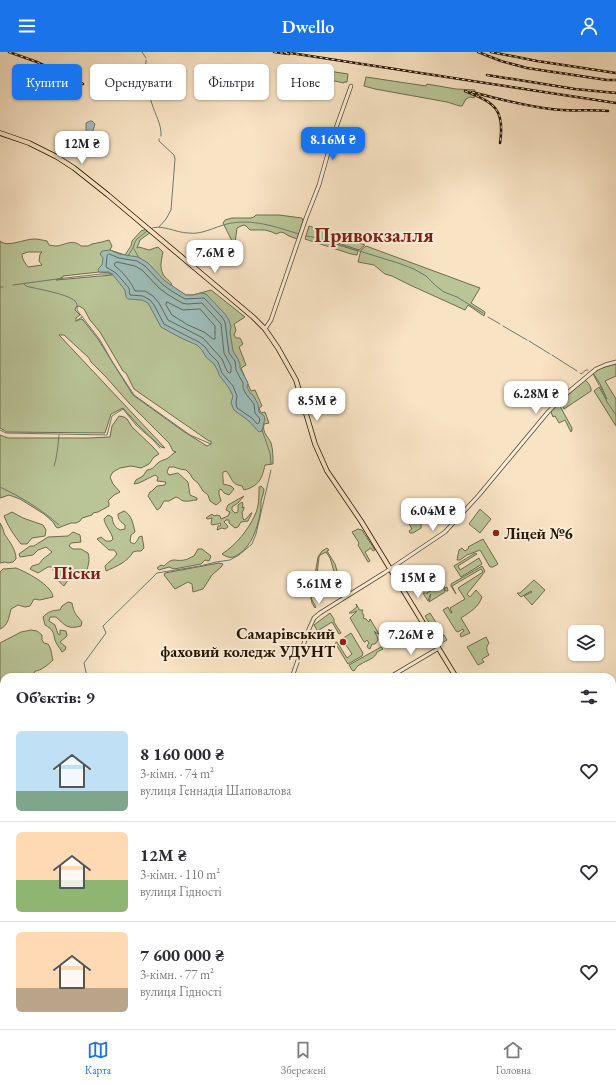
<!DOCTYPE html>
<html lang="uk">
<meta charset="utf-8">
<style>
:root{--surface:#fff;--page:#f7f7f7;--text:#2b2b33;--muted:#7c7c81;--line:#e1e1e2;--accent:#1a73e8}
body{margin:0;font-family:"EB Garamond",serif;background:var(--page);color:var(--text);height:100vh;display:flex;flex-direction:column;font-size:15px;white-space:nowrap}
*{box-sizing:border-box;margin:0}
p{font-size:13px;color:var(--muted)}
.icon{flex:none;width:22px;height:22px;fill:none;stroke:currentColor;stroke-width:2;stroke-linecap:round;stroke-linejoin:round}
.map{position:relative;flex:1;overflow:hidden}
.drawer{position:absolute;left:0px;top:621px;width:616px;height:356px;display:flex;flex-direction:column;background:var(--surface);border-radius:12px 12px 0 0;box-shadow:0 1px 3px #0004}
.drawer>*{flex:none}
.banner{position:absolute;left:12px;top:12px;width:400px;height:36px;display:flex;gap:8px}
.tools{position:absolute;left:568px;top:573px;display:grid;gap:8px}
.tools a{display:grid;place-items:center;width:36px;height:36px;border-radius:6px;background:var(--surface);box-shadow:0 1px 3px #0004;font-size:20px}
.price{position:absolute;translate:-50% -34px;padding:0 9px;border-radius:8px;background:#fff;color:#222;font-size:13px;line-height:26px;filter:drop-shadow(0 1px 2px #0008)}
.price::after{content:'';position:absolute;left:50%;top:24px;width:12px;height:9px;margin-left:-6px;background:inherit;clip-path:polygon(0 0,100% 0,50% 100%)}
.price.selected{background:var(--accent);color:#fff}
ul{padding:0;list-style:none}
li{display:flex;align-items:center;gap:12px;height:100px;padding:0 16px}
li+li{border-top:1px solid var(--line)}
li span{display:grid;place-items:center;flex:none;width:112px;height:80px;border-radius:6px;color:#555}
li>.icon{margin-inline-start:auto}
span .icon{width:48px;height:48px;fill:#fffc;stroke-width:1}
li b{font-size:17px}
h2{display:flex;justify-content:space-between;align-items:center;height:48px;padding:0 16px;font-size:17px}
.pill{padding:0 14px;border-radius:6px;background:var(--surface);box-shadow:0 1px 3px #0004;font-size:14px;line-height:36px}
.pill.selected{background:var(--accent);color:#fff}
header{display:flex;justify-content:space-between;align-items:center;height:52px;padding:0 16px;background:var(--accent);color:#fff;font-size:18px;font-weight:600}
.tabs{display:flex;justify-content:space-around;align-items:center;height:56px;border-top:1px solid var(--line);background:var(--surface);font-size:11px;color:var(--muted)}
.tabs a{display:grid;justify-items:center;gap:2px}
.tabs .selected{color:var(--accent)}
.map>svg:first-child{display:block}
.green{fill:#b9c497;stroke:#6e6c4c;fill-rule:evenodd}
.water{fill:#9ebdb9;stroke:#6d796f}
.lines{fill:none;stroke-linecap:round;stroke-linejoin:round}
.shore{stroke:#61685c;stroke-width:1}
.stream{stroke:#6d796f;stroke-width:1}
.minor-casing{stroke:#594831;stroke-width:4.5}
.major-casing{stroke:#241400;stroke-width:5.5}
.highway-casing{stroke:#241400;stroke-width:6}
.minor{stroke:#faedd9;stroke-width:3}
.major{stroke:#f8e3c4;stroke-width:4}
.highway{stroke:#f8e3c4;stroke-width:4.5}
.rail-casing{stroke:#241400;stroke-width:2.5}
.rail{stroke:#faedd9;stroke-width:1;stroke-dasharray:3;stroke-linecap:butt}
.poi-dot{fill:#8f2418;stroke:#faedd9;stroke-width:1.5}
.labels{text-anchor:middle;stroke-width:4;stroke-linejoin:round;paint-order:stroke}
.poi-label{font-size:16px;font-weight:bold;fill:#241400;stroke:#faedd9;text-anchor:start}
.quarter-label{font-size:18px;font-weight:bold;fill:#7a1f14;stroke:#faedd9}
.district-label{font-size:20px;font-weight:bold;fill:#7a1f14;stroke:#faedd9}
</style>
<header><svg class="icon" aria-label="menu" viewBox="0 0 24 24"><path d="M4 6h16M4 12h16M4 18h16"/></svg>Dwello<svg class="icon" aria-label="person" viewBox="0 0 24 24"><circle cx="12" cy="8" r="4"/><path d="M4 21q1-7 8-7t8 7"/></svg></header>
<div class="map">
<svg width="616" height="977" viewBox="0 0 616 977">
<rect width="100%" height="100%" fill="#f8e3c4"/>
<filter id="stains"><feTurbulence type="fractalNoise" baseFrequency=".005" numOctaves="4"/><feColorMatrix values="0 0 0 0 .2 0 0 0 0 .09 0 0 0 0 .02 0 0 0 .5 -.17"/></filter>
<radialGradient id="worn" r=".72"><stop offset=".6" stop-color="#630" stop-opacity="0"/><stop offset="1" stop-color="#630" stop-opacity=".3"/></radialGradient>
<!-- green -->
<g class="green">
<path d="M 322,18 L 348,22 L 347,30 L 344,30 L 344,31 L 321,26 Z"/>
<path d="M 366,25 L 426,34 L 427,32 L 456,37 L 475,38 L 474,46 L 470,45 L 466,47 L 462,54 L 460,54 L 447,50 L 375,37 L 364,34 Z"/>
<path d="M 256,163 L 279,163 L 302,166 L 303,169 L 297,187 L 289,184 L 284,181 L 281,180 L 276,182 L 272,180 L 265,178 L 250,178 L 246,174 L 244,173 L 241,174 L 237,176 L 235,191 L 233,191 L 223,171 L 225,168 L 232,166 L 251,166 L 254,165 Z"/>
<path d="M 309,174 L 365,193 L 359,198 L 329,188 L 329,190 L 358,199 L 357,203 L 351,202 L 305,187 Z"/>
<path d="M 147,177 L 151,180 L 140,188 L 137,196 L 139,195 L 149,198 L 158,195 L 163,200 C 161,209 159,218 165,225 C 169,229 172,230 172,235 L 186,243 L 193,243 L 211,238 L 245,265 L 234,272 L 236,278 L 234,283 L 236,286 L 240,286 L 243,292 L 239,295 L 246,313 L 241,316 L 251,339 L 255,338 L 262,354 L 259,356 L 261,361 L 265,360 L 269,371 L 264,372 C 262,381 268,384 271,391 C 273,397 273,405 273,412 L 265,413 C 262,427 259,434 244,438 L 242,434 C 230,432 233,426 226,419 L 223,420 C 222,425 224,428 223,432 L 231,434 L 234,437 L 229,443 L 224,441 L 221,437 L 219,438 L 219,442 L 221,449 L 216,453 L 210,449 L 208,443 L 203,439 L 198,431 L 193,427 L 190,422 L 186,418 L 180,417 L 174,415 L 169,415 L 167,420 L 169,423 L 178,421 L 188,430 L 190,443 L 197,446 L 197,448 C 192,448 189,450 184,449 C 181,449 180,446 176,445 L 169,449 L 164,449 L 160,456 L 157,458 L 148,444 L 150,440 L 152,439 L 157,434 L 165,433 L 166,430 L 157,429 L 158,425 L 155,423 L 139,431 L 134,432 L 136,428 L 143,424 L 147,418 C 154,417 154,414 158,411 C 161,408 165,408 168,406 C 171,404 173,401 176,400 L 173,399 L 169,391 L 129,351 L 106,325 L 91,310 L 89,306 L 64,283 L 59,283 L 165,396 L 161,395 L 137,372 L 123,356 L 111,362 L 105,381 L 7,380 L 0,376 L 0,189 C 7,196 24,187 34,187 C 38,187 42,188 47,189 L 49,193 C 51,193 53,194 55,194 C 64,194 72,186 81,194 L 88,194 L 92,192 L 102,190 L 109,188 L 112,194 L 110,198 L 125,203 L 131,194 L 132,189 L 141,179 ZM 28,200 L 42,200 L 40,202 L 39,209 L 42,213 L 28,215 C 25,211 22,207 22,202 ZM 99,220 L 109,221 L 112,223 L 56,228 L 63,225 L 63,224 ZM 79,254 L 84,257 L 90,268 L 100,280 L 123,319 L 126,321 L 134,337 L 209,389 L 211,389 L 211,392 L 207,394 L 183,379 L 133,343 L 98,287 L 83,268 L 81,267 L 76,269 L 76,266 L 80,263 L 75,258 L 76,255 Z"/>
<path d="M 366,194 L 480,236 L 471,251 L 485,260 L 484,264 L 468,253 L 465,258 L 410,233 L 392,224 L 385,222 L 374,213 L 358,210 L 361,198 Z"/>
<path d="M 616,312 L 616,324 L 605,329 L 616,347 L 616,374 L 594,339 L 599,335 L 606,347 L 607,347 L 600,332 L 593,321 L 601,316 Z"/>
<path d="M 585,328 C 588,330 592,336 591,339 L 564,357 L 561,351 L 561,349 Z"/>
<path d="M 555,354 L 560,354 L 572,376 L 572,378 L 571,380 L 565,368 L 559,371 L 555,364 L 553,365 L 551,360 Z"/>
<path d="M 119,364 L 124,365 L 127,367 L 132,375 L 154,396 L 159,402 L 154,405 L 149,412 L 141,416 L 131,414 L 120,416 L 113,420 L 110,425 L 113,432 L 120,440 L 114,443 L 108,449 L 109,451 L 109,454 L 98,460 L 93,461 L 92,463 L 82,466 L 80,469 L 76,471 L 71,471 L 58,476 L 56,475 L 53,470 L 44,462 L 20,447 L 9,443 L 0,446 L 0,383 L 8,386 L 89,386 L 110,385 L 112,374 Z"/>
<path d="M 261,434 L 264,437 C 264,441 262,445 261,449 C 261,453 261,458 260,462 C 257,477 252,493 239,502 C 232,507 228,506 222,502 C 236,493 248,478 255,463 C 259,455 259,444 259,435 Z"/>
<path d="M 244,444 L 238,451 L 232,455 L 232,458 L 235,461 L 238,460 L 238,453 L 242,450 L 243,452 L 242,456 L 244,455 L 244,457 L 242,460 L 243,467 L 244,468 L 247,466 L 251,461 L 252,461 L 248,469 L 241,470 L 238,475 L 235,476 L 229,471 L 229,468 L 226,468 L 224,470 L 227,473 L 228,475 L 225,477 L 222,476 L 217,478 L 218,474 L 220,474 L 221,473 L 220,471 L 218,472 L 212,473 L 211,472 L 212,466 L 208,467 L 206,466 L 212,462 L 214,464 L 217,463 L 220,464 L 221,467 L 228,464 L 230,460 L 226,458 L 228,453 Z"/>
<path d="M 480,457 L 491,467 L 480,481 L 469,472 Z"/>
<path d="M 124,459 C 132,463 133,472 135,480 L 131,483 L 130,490 L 134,492 L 137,489 L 139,485 L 142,484 L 144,496 L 141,499 L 137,499 L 133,500 C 128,510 115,515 106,519 L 105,514 C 108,510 114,507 117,502 L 114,498 L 109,498 L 97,487 L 101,485 L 106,489 L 111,489 L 113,487 C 111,479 105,474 104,467 L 108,463 L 112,465 C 113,471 114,475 120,478 L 125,477 L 125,473 C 121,470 118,468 118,462 Z"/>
<path d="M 414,459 L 416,462 L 429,467 L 421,471 L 421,476 L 413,481 L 410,481 L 409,479 L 412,477 L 405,464 Z"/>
<path d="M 12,460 L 23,466 L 43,473 L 46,478 L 45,484 L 32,486 L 27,492 L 21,492 C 14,483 8,475 4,464 Z"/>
<path d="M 0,471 C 3,475 3,479 5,483 C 10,490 16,498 16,507 L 13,510 L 8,511 L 5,510 L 0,511 Z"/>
<path d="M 358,477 L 362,478 L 375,498 L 373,499 L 371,496 L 365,500 L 370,509 L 368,510 L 358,493 L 359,491 L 352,480 Z"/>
<path d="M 73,480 L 80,483 L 81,490 L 71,491 L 69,494 L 73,497 L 81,497 L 88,501 C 91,509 87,521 81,527 L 76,524 L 70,525 L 64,534 C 57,529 55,523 52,515 L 48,515 L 38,521 L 30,517 L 32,514 L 39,512 L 43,507 L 52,500 L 46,495 L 38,498 L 33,503 L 20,505 L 19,502 L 30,494 L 34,494 L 48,485 L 68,484 Z"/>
<path d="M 483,487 L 498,512 L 493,515 L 490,515 L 480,498 L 467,503 L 460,508 L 457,508 L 459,498 L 462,496 L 465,499 L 469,496 L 468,495 Z"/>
<path d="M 327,496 L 329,498 L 327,499 L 335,512 L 338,522 L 339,524 L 341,524 L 344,529 L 340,530 C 339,534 340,535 341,539 L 350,535 L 351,539 L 346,542 L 343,541 L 339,545 L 337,526 L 336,526 L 330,506 L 326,500 L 320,503 L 319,505 L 317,522 L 311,546 L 316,555 L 315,556 L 312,551 L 311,546 L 318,505 L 322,499 Z"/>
<path d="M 198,497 L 202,497 L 211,504 L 209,509 L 205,508 L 201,512 L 174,517 L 169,515 L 159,518 L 157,516 L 161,513 L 164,514 C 174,504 174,510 184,508 C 187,508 191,505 194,504 Z"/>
<path d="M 475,501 L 477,502 L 458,514 L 460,518 L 479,506 L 482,512 L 461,525 L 454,514 Z"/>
<path d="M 219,511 L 223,512 L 221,515 L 212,523 L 203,537 L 193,540 L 192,532 L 188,530 L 175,537 L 164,523 L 165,521 Z"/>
<path d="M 482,514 L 485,519 L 480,526 L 467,542 L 470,545 L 476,538 L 482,545 C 478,556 470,560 461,566 L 470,581 L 461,585 L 460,582 L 464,579 L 463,577 L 458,580 L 456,579 L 443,558 L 448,555 L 451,561 L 452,561 L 450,556 L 465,547 L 458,536 L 483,520 L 481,517 L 452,534 L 456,542 L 451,534 L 451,532 Z"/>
<path d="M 16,516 C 26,520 52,533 53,545 L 40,548 L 34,547 L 30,554 L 25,555 L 18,553 L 11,557 C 9,565 8,574 0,577 L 0,520 L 3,517 Z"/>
<path d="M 534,528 L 545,538 L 532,553 L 524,544 L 532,540 L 531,539 L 521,545 L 517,541 L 520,541 Z"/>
<path d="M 443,531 L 445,536 L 447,535 L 448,539 L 446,539 L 444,536 L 445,540 L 429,550 L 431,542 L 430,543 L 428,549 L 423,541 L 428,541 L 427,541 Z"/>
<path d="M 68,550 L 72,551 C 74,562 76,562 82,570 L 81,574 C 67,578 65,573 56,565 L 50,565 L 49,569 L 55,573 L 58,582 L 60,583 L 60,578 L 66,579 L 67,584 L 60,590 L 66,595 L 65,598 L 62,600 C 60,596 56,592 55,588 C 53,579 53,578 45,573 L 43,565 C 48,560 52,558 60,558 L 62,554 Z"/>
<path d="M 356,552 L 359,557 L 359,558 L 363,558 L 362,560 L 364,564 L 363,566 L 366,567 L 369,570 L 370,567 L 379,582 L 376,581 L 374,579 L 377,584 L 378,588 L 375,592 L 372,592 L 370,597 L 368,596 L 367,594 L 369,591 L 367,588 L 365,590 L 364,590 L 350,566 L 357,559 L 352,561 L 349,561 L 357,555 Z"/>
<path d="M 330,561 L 334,567 L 334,570 L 341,581 L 339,582 L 332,570 L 319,578 L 323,585 L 331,580 L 332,582 L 323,588 L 314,573 Z"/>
<path d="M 430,561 L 437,572 L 437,574 L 442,583 L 444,583 L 447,588 L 442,591 L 425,564 Z"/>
<path d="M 31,578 L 37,579 L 42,583 L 42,588 L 44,591 L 48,592 C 52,598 51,601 53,608 C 49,612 41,619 35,619 L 32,625 L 4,625 L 4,631 L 0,630 L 0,591 L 21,580 Z"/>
<path d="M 351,581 L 363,601 L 362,604 L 348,612 L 335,591 L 337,590 L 347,606 L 352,602 L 342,587 Z"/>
<path d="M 486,585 L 489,591 C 486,595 486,598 489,603 L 482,607 L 484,610 L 478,613 L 467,595 Z"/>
<path d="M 381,595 L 383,597 L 377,600 C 375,607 367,608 361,612 C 358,613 356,616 354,619 L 352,618 L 349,613 Z"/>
<path d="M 616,867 L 616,941 L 612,941 L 612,869 Z"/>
<path d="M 504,973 L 562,973 L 556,977 L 501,977 Z"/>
<path d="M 569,973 L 610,973 L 606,977 L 592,977 L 592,976 L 590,977 L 564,977 Z"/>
</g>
<!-- water -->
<g class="water">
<path d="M 90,69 L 92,69 L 95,72 L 92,82 L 93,88 L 92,91 C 88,92 86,92 83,88 L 86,81 L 86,71 Z"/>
<path d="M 110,198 L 119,202 L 138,205 L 148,211 L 165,229 L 186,243 L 193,243 L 201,241 L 206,242 L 225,262 L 229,268 L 231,275 L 230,280 L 233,299 L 238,307 L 240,312 L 240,316 L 248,331 L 247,335 L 250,341 L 253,343 L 258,352 L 259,360 L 264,364 L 265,368 L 264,370 L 262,379 L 259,380 L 249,369 L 234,358 L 231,351 L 233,344 L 229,336 L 219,323 L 218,319 L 214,312 L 206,305 L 202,298 L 197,293 L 181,286 L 161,275 L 148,251 L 142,248 L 128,247 L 126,245 L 125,238 L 113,223 L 109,220 L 99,220 L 98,217 L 102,213 L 103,206 L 100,202 L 102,199 Z"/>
<path d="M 616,727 L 616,823 C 612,828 611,834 616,838 L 616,867 L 612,869 L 612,734 Z"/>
</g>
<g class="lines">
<!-- shore -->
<g class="shore">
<path d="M 109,202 L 119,206 L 137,209 L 145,214 L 162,232 L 170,238 L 185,247 L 204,246 L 222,265 L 225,270 L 229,301 L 235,309 L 236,318 L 243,331 L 243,336 L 246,342 L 254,352 L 255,361 L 260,367 L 259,371 L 257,372 L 252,366 L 237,356 L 236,351 L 237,344 L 233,334 L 222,321 L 218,310 L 210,302 L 205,295 L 199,290 L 183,282 L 164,272 L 154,253 L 150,248 L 143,244 L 130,243 L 129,236 L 116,221 L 106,215 L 107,204 Z"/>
<path d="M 115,211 L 117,210 L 135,214 L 142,218 L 159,236 L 167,242 L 182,251 L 187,252 L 202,251 L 221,272 L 224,301 L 231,314 L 231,320 L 229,321 L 227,319 L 222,307 L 203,286 L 168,268 L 159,251 L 153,244 L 145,239 L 135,239 C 132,231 122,219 115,214 Z"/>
<path d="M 167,250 L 183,258 L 200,257 L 215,274 L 215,287 L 213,287 L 204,280 L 188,273 L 172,263 L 166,253 Z"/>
</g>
<!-- stream -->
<g class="stream">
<path d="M 142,0 L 146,6"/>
<path d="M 146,8 C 145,23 147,37 152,52 C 155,62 162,73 161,84"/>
<path d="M 159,87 L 159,89 L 174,103 L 175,107 L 171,158 L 166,167 L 159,175"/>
<path d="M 150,177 C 159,171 177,181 188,181 C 202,183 214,175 227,172 C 252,166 276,175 299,182"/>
<path d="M 306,184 L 318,186 L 401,212 L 414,217 L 426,224 L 435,233 L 444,240 L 457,245 L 483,261"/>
<path d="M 134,197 L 139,206"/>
<path d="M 128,204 L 133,196 L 135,190 L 137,187 L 147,179"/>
<path d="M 24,232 L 26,234 C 37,237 68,242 75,249 C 77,251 78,255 77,258 L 100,288 L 113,311 L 134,343 L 190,383 L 211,392"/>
<path d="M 13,233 L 57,227 L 101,222 L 113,222"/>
<path d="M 0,235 L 3,235"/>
<path d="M 488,265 L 500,272"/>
<path d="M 76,269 L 82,265"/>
<path d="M 503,274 L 527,288"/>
<path d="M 529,289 L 550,302"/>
<path d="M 552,303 L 577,319"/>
<path d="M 580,321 L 581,322 L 586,318 L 588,318"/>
<path d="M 593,322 L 599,333"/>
<path d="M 600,334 L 607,350 L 616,363"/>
<path d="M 0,378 L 6,381 L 107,383 L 112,364 L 123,357 L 136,373 L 153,388 L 160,396"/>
<path d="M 262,378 L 270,401 L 271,412"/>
<path d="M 54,414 C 57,406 58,392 59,383"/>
<path d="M 0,435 C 21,445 41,457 59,473"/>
<path d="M 87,625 L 84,611 L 106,581 L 103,574 L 157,521 L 200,514 L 216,510 L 230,508 L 239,503 L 252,492 L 256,482 L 271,418"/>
<path d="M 0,638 L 4,638"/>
</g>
<defs>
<g id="minor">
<path d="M 265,277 L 271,268 L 306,166 L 319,133 L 332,87 L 351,34"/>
<path d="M 292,625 L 309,577 L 314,566 L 320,561 L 384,521 L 445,480 L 479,443 L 548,360 L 566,342 L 596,317 L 605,313 L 616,310"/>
<path d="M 390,625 L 439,596"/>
<path d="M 0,915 L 4,916"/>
</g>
<path id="major" d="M 0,81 L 29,91 L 57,105 L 74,116 L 108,143 L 215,233 L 253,265 L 265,277 L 278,296 L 296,328 L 315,392 L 327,419 L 361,469 L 456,625"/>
<g id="highway">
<path d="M 612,651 L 616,649"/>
<path d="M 307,973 L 307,977"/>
</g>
</defs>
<!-- minor casing -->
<use href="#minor" class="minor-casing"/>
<!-- major casing -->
<use href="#major" class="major-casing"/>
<!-- highway casing -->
<use href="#highway" class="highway-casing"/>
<!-- minor -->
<use href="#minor" class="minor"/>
<!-- major -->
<use href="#major" class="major"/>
<!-- highway -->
<use href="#highway" class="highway"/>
<defs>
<g id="rail">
<path d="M 9,0 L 37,10 L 83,32"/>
<path d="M 274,0 L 289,2"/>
<path d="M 284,0 L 616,51"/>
<path d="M 478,0 L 501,9 L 527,16 L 607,28 L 616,28"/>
<path d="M 491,0 L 537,9 L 616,21"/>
<path d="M 487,23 L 575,37 L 616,41"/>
<path d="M 465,39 C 495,51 505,57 500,91"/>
<path d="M 472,40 C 498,47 525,54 551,57 C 570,60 589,57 608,59"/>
</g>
</defs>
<!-- rail casing -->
<use href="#rail" class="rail-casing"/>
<!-- rail -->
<use href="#rail" class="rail"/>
</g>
<!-- markers -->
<g class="poi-dot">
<circle cx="496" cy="481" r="4"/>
<circle cx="343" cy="590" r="4"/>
</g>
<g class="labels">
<!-- poi labels -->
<g class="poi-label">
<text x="504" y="487">Ліцей №6</text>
<text x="335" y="587" text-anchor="end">Самарівський<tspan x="335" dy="18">фаховий коледж УДУНТ</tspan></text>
</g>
<!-- quarter labels -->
<g class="quarter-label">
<text x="77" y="527">Піски</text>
</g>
<!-- district labels -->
<g class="district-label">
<text x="374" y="190">Привокзалля</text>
</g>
</g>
<rect width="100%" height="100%" filter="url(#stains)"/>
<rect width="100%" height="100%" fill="url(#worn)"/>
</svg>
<div class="tools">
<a><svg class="icon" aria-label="layers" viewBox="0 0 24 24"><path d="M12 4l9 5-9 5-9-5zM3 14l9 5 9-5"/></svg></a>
</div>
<b class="price selected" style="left:333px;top:109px">8.16M ₴</b>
<b class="price" style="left:82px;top:113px">12M ₴</b>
<b class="price" style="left:215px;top:222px">7.6M ₴</b>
<b class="price" style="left:536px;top:363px">6.28M ₴</b>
<b class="price" style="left:317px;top:370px">8.5M ₴</b>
<b class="price" style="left:433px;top:480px">6.04M ₴</b>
<b class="price" style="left:418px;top:547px">15M ₴</b>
<b class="price" style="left:319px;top:553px">5.61M ₴</b>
<b class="price" style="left:411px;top:604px">7.26M ₴</b>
<div class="banner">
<a class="pill selected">Купити</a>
<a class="pill">Орендувати</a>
<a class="pill">Фільтри</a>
<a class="pill">Нове</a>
</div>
<section class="drawer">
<h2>Об’єктів: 9<svg class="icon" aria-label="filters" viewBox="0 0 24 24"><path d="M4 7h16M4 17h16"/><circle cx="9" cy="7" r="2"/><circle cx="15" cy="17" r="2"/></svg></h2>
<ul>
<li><span style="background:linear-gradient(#bfe0f5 75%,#7fa58c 0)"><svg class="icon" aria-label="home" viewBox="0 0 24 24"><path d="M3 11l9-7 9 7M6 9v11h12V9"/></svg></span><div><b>8 160 000 ₴</b><p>3-кімн. · 74 m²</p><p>вулиця Геннадія Шаповалова</p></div><svg class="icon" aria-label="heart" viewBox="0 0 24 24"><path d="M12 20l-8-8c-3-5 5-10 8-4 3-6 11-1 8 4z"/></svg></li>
<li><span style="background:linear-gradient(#ffd9b3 60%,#8fb573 0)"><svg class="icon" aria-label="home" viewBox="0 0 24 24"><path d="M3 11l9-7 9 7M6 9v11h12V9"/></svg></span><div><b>12M ₴</b><p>3-кімн. · 110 m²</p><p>вулиця Гідності</p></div><svg class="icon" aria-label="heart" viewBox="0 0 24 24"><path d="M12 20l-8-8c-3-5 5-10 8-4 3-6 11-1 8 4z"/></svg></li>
<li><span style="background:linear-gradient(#ffd9b3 70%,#b9a48a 0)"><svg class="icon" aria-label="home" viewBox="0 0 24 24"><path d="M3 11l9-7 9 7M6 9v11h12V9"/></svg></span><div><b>7 600 000 ₴</b><p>3-кімн. · 77 m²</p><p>вулиця Гідності</p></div><svg class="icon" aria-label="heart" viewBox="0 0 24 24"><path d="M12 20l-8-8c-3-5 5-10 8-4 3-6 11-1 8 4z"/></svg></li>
</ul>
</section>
</div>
<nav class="tabs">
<a class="selected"><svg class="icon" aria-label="map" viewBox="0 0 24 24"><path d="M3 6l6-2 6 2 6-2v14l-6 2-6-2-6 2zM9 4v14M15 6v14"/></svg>Карта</a>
<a><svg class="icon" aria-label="saved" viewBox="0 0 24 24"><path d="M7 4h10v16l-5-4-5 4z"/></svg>Збережені</a>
<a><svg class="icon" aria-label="home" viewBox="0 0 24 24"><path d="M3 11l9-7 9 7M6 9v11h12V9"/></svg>Головна</a>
</nav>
